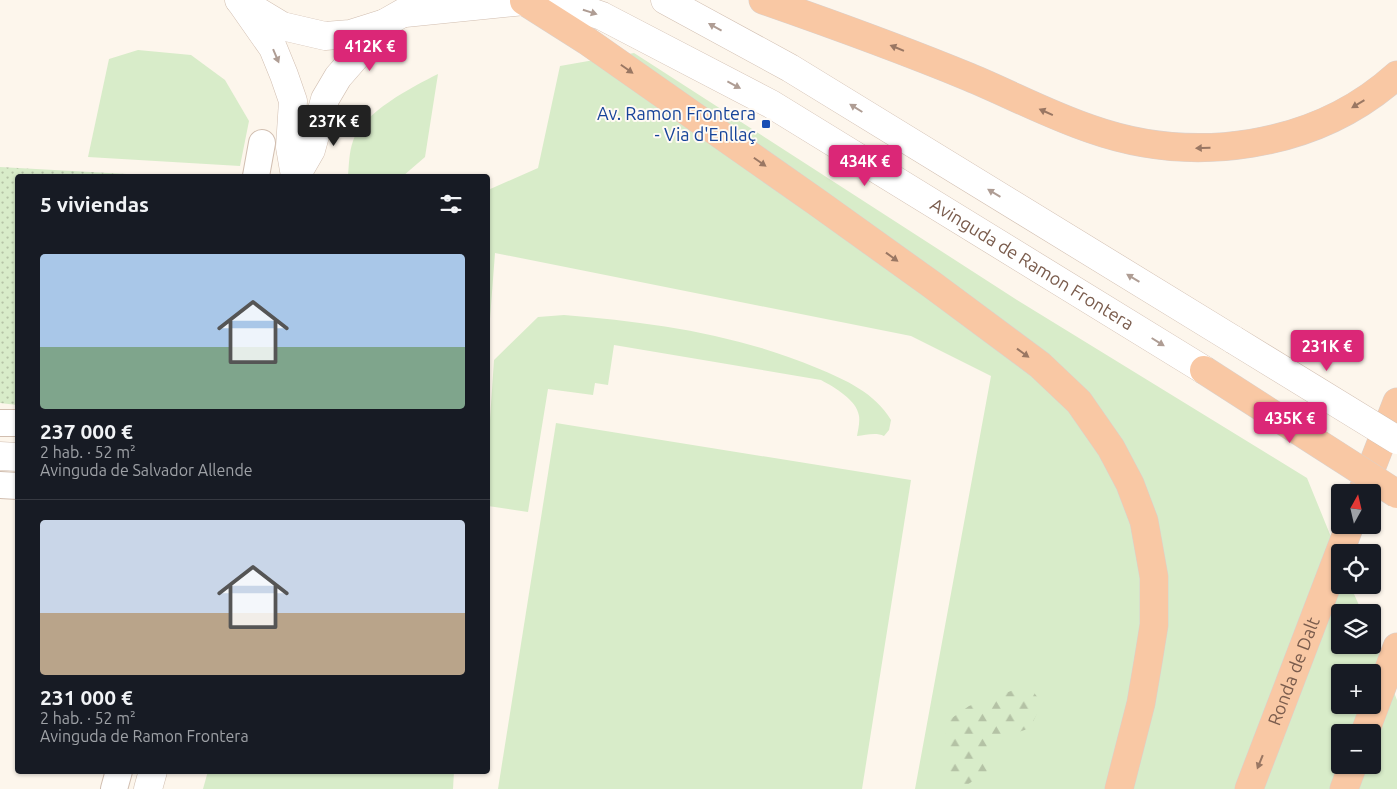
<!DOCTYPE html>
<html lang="es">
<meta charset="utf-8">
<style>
:root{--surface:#171b24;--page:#242831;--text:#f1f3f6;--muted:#9ea1a6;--line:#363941;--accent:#db2777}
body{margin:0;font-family:Ubuntu,sans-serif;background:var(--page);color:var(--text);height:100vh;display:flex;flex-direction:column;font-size:19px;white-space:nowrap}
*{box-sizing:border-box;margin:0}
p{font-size:16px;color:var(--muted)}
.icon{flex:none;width:28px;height:28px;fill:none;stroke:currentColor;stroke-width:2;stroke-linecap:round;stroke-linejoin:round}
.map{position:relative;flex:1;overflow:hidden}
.sheet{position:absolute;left:15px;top:174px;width:475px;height:600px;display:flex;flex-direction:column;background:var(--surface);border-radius:5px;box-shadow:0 1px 4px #0004}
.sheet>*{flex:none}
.needle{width:32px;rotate:8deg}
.fabs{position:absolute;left:1331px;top:484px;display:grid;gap:10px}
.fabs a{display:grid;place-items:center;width:50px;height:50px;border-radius:5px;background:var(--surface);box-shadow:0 1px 4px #0004;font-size:25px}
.price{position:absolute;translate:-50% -42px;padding:0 11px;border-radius:5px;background:var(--accent);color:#fff;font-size:16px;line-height:32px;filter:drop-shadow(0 1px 2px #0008)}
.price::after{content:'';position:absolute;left:50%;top:30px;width:15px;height:11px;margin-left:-8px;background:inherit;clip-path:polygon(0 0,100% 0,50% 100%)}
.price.selected{background:#222;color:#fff}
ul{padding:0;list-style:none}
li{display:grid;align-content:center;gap:10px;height:265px;padding:0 25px}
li+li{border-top:1px solid var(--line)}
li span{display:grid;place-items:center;height:155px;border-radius:5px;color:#555}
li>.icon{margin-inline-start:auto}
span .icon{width:90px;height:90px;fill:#fffc;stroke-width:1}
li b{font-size:21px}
h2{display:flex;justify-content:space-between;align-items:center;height:60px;padding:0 25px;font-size:21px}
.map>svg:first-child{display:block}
.green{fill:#d8ecc9;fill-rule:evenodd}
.forest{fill:url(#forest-firs)}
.garden{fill:url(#garden-dots)}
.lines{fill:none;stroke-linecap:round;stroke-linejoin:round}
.pedestrian-casing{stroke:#d1beb0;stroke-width:28}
.minor-casing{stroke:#d1beb0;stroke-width:29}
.tertiary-casing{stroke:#d1beb0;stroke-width:29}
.trunk-casing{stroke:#dad1cd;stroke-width:29}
.pedestrian{stroke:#fff;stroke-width:26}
.minor{stroke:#fff;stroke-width:28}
.tertiary{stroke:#fff;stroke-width:28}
.trunk{stroke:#f9c8a4;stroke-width:28}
.tertiary-bridge-casing{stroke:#d1beb0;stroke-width:29;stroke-linecap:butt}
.trunk-bridge-casing{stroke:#dad1cd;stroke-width:29;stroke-linecap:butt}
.tertiary-bridge{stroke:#fff;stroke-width:28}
.trunk-bridge{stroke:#f9c8a4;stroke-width:28}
.oneway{fill:#af9d94}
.oneway2{fill:#9a7763}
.transit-dot{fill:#1a4fb4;stroke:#fffaf3;stroke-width:2}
.labels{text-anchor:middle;stroke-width:4;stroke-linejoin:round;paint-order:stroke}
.transit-label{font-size:18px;fill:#164399;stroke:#fffaf3;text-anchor:end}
.street-label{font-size:18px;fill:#7a5c4d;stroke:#fffaf3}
</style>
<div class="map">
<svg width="1397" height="789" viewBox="0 0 1397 789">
<defs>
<pattern id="forest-firs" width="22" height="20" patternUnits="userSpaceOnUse" patternTransform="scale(1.25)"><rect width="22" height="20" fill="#d8ecc9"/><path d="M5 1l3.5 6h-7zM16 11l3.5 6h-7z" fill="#b4c2a5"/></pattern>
<pattern id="garden-dots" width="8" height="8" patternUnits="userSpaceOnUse" patternTransform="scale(1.25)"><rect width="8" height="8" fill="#d8ecc9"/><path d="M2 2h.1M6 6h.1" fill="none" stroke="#b4c2a5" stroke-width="1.8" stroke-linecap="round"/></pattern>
</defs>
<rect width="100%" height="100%" fill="#fdf6ec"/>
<!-- green -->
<g class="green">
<path d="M 138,50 L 191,55 L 225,80 L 249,121 L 240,166 L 88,157 L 109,59 Z"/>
<path d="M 634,53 L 1017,300 L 1307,478 L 1340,559 L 1340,585 L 1350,585 L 1362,612 L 1340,612 L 1340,645 L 1372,645 L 1373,639 L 1397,700 L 1397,789 L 915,789 L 991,376 L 911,336 L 495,253 L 488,345 L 488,190 L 538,168 L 560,66 ZM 1340,672 L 1372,672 L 1372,705 L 1340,705 ZM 1340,732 L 1372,732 L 1372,765 L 1340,765 Z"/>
<path d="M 438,74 L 425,157 L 403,176 L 348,176 C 349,165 349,152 353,141 C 362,113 412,87 438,74 Z"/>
<path d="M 564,315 C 650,322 737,334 817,368 C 846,380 875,393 891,420 L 889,430 L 884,436 C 876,432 866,435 857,436 C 858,430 860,422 859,416 C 857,400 834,387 821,380 L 614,345 L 608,385 L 595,383 L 593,395 L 548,389 L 528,512 L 488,506 L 488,449 L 494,360 L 538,317 Z"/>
<path d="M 556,423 L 911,480 L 862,789 L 498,789 Z"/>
<path d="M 208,771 L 454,771 L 453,789 L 203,789 Z"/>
</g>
<!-- forest -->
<path class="forest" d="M 1028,685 L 1042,703 L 1030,728 L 1005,737 L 991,751 L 989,770 L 964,787 L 953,785 L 944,742 L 949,720 L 969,706 Z"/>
<!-- garden -->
<path class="garden" d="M 0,167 L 163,176 L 18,176 L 17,405 L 0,403 Z"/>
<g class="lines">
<defs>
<g id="pedestrian">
<path d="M 256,176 L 262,143"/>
<path d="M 0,423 L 18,423"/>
<path d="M 0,485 L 18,486"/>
<path d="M 114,789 L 119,771"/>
</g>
<g id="minor">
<path d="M 240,1 L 273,48 L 284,75 L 293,101 L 290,147 L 295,176"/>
<path d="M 296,176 L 311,150 L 325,99 L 338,77 L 385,23"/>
<path d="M 0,456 L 18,457"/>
<path d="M 148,789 L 153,771"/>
</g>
<g id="tertiary">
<path d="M 239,0 L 282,26 L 325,36 L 350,34 L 385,23 L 420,3"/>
<path d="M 665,0 L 790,68 L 1234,340"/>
<path id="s1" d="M 405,13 L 524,1 L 585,10 L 602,16 L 771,104 L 1204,370"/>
</g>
<g id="trunk">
<path d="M 763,0 C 832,24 901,49 969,77 C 1010,94 1049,115 1091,129 C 1193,165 1315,149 1397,75"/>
<path d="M 524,1 L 587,41 L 818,203 L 931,284 L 1040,365 L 1079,402 L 1111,448 L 1130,484 L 1144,521 L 1154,577 L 1154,625 L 1148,662 L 1141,703 L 1119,789"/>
<path d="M 1362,492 L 1397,402"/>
<path d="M 1365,732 L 1397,647"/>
<path id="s2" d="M 1249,789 L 1350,525"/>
<path d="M 1344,789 L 1353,765"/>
</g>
</defs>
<!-- pedestrian casing -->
<use href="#pedestrian" class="pedestrian-casing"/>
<!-- minor casing -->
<use href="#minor" class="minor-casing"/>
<!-- tertiary casing -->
<use href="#tertiary" class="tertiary-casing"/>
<!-- trunk casing -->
<use href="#trunk" class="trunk-casing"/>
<!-- pedestrian -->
<use href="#pedestrian" class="pedestrian"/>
<!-- minor -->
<use href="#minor" class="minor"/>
<!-- tertiary -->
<use href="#tertiary" class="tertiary"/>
<!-- trunk -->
<use href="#trunk" class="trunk"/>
<defs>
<path id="tertiary-bridge" d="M 1234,340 L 1397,440"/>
<path id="trunk-bridge" d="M 1204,370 L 1397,494"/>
</defs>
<!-- tertiary-bridge casing -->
<use href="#tertiary-bridge" class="tertiary-bridge-casing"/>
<!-- trunk-bridge casing -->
<use href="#trunk-bridge" class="trunk-bridge-casing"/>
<!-- tertiary-bridge -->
<use href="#tertiary-bridge" class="tertiary-bridge"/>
<!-- trunk-bridge -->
<use href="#trunk-bridge" class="trunk-bridge"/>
</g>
<!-- one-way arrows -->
<defs><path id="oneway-solid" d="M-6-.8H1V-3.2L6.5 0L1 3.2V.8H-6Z" transform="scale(1.25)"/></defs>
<g class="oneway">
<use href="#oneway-solid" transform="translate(590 12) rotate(18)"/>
<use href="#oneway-solid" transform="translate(715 27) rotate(-151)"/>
<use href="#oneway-solid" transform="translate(276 56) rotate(67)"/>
<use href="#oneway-solid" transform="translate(734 85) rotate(28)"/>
<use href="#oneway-solid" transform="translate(856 108) rotate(-148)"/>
<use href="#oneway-solid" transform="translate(994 193) rotate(-149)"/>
<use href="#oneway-solid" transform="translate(1133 278) rotate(-149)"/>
<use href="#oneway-solid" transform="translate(1158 342) rotate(32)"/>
</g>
<g class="oneway2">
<use href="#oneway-solid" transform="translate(897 48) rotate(-158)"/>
<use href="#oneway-solid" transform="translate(627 69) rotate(35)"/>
<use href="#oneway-solid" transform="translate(1358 104) rotate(149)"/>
<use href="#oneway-solid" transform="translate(1046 112) rotate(-156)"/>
<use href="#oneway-solid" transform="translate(1203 148) rotate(178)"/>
<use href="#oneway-solid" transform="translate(760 162) rotate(35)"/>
<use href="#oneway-solid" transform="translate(892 257) rotate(36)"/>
<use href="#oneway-solid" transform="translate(1023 353) rotate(36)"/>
<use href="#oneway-solid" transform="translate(1260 762) rotate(112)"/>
</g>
<!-- markers -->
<rect class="transit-dot" x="761" y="119" width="10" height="10" rx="2.5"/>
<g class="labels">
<!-- transit labels -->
<g class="transit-label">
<text x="756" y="120">Av. Ramon Frontera<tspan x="756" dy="21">- Via d'Enllaç</tspan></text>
</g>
<!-- street labels -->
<g class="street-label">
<text dy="6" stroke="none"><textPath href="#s1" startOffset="696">Avinguda de Ramon Frontera</textPath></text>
<text dy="6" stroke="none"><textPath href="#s2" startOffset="126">Ronda de Dalt</textPath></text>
</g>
</g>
</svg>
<div class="fabs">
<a><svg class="needle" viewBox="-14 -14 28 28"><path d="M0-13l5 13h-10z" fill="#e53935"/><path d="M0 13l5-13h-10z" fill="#9ea1a6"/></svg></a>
<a><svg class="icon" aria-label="locate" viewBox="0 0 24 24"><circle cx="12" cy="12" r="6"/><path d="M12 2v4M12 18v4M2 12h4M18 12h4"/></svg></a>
<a><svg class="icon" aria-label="layers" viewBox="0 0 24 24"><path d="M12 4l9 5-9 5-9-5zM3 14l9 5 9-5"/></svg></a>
<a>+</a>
<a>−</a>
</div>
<b class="price" style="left:370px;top:72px">412K €</b>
<b class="price selected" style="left:334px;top:147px">237K €</b>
<b class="price" style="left:865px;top:187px">434K €</b>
<b class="price" style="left:1327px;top:372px">231K €</b>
<b class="price" style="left:1290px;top:444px">435K €</b>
<section class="sheet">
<h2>5 viviendas<svg class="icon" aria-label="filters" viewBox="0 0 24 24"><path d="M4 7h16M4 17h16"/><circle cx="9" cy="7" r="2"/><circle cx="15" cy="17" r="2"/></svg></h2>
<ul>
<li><span style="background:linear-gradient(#a9c7e8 60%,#7fa58c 0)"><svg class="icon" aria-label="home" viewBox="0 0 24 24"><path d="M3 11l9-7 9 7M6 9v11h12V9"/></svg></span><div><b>237 000 €</b><p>2 hab. · 52 m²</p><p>Avinguda de Salvador Allende</p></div></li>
<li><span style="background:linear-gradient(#c9d6e8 60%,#b9a48a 0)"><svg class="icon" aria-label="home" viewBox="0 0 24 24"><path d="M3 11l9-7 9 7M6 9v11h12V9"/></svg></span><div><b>231 000 €</b><p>2 hab. · 52 m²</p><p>Avinguda de Ramon Frontera</p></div></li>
</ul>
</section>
</div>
